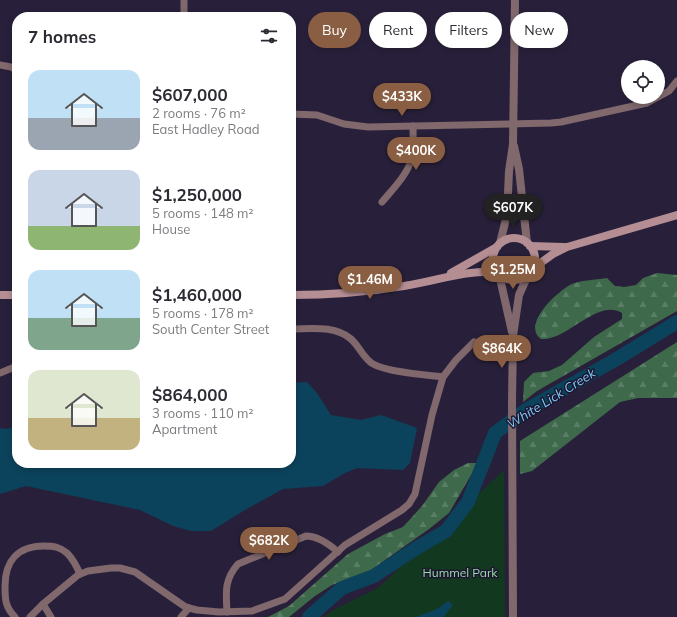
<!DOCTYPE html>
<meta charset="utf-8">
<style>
:root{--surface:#fff;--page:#f2f2f3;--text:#2b2b33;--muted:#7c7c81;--accent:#8a5e43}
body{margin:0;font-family:Mulish,sans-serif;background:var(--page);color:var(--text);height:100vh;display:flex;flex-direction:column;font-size:15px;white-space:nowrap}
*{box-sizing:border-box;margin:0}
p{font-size:13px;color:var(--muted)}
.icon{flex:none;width:22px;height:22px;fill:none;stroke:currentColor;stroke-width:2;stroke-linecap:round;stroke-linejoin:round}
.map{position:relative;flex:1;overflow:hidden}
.panel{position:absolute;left:12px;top:12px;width:284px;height:456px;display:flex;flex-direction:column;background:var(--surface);border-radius:16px;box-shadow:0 2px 6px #0003}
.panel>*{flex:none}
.top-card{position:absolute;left:308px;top:12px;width:309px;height:36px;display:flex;gap:8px}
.controls{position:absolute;left:621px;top:60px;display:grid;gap:8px}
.controls a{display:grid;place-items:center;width:44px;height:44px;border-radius:50%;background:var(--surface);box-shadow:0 2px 6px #0003;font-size:20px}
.price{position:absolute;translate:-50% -34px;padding:0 9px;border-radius:14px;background:var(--accent);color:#fff;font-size:13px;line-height:26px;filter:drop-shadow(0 1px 2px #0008)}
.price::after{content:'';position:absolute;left:50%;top:24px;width:12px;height:9px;margin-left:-6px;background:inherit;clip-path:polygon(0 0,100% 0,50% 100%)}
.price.active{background:#222;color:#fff}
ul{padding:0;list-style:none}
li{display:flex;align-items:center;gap:12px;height:100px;padding:0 16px}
li span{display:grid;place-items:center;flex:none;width:112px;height:80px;border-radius:12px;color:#555}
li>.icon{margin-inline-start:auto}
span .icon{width:48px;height:48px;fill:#fffc;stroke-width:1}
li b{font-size:17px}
h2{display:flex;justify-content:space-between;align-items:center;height:48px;padding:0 16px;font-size:17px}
.chip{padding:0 14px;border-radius:18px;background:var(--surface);box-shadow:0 2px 6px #0003;font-size:14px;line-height:36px}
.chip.active{background:var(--accent);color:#fff}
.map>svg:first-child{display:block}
.green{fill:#133820}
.forest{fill:url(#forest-firs)}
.water{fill:#0c435c}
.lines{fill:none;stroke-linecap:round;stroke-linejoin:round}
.river{stroke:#0c435c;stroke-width:14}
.minor{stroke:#80686c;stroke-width:7}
.tertiary{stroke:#80686c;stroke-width:8}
.secondary{stroke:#b58e94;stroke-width:8}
.labels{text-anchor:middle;stroke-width:3;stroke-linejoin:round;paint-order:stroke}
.park-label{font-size:12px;fill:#97ddab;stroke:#1e1630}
.water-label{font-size:13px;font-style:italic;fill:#7eccf8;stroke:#1e1630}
</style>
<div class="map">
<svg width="677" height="617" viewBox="0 0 677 617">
<defs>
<pattern id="forest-firs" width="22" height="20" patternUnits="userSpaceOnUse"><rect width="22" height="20" fill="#3e6a4b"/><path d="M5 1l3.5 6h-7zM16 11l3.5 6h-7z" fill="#597e65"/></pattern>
</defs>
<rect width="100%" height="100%" fill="#28203a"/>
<!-- green -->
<path class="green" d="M 504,470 L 505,617 L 324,617 L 333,610 L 378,588 Z"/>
<!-- forest -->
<g class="forest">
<path d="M 657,273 L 677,275 L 677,311 L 537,391 L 523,402 L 524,382 L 533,373 L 549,371 L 562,365 L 594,337 L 622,319 L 622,313 C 601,299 572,333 550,338 C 548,339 544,339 541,339 C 522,324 556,293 570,285 C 580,280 595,280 607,278 L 615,286 L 624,287 L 636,285 L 643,278 Z"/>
<path d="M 677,342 L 677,398 L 638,398 L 620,402 L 532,471 L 520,474 L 520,441 Z"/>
<path d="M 468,463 L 478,463 L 449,513 L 429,529 L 371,570 L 332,585 L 315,596 L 289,617 L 268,617 L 289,606 L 348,554 L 385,534 L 403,527 L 422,506 L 439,482 L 454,470 Z"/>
</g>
<!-- water -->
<g class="water">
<path d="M 307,382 L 317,393 L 331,415 L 361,420 L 381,415 L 417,428 L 410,463 L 403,470 L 357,468 L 343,474 L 323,486 L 283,489 L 245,510 L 211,531 L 191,531 L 173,526 L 140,510 L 26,486 L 0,494 L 0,428 L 6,429 L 17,427 L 17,463 L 291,463 L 291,383 Z"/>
<path d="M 448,601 L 453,605 L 445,615 L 444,617 L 416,617 L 437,609 Z"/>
</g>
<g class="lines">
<!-- river -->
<path class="river" d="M 309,617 L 342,588 L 374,576 L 415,549 L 446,531 L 468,502 L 495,433 L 526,410 L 615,360 L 677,322"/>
<!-- minor -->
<g class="minor">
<path d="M 184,17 L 184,0"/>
<path d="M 0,65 L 11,67 L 17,70"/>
<path d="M 291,114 L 317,115 L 344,124 L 368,127 L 551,123 L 561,122 L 647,103 L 669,91 L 677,81"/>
<path d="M 382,202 C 392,190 406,176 411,161 C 414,150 413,137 413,126"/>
<path d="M 291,329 C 310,329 335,325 351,339 C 359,346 364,359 373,364 C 387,372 426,375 443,377"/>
<path d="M 0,373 L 17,366"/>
<path d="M 43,604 L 51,617"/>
<path d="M 227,612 C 226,592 224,580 238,564 L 306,536 C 318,536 329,544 338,552"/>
<path d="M 15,617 C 5,607 5,599 5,586 C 5,561 18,546 44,546 C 54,546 60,547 67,553 C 73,559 77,567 80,574"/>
<path d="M 30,617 L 43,604 L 78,575 L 88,571 L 111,568 L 120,568 L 135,572 L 184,606 L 189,608 L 197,610 L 219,612 L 252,611 L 285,599 L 345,545 L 402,510 L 409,504 L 415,494 L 432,415 L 443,377 L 456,360 L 474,342"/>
<path d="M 181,617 L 189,608"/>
</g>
<!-- tertiary -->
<g class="tertiary">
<path d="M 514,146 L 519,169 L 527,243"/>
<path d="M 500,243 L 507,215 L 509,171 L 513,144 L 515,0"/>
<path d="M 499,274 L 512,332"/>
<path d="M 513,617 L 512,401 L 513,336 L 519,295 L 528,275"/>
</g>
<!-- secondary -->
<g class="secondary">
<circle cx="514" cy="259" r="21"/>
<path d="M 530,246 L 564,247"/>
<path d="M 532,269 L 553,254 L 567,247 L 677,215"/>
<path d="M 451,273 L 497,247"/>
<path d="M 0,295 L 17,295"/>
<path d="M 291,295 C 329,295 367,292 404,286 C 438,281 462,270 498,272"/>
</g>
</g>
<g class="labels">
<!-- park labels -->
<g class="park-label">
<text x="460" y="577">Hummel Park</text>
</g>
<!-- water labels -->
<g class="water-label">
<text transform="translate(551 398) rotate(-32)" y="5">White Lick Creek</text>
</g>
</g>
</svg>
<div class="controls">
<a><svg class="icon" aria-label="locate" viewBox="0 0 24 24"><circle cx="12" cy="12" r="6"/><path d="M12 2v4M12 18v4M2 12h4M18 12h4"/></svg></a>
</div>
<b class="price" style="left:402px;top:117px">$433K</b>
<b class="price" style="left:416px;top:171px">$400K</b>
<b class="price active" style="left:513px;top:228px">$607K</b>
<b class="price" style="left:513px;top:290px">$1.25M</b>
<b class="price" style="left:370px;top:300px">$1.46M</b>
<b class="price" style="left:502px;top:369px">$864K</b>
<b class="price" style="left:269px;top:561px">$682K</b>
<div class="top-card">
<a class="chip active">Buy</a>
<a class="chip">Rent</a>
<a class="chip">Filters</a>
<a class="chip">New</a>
</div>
<section class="panel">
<h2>7 homes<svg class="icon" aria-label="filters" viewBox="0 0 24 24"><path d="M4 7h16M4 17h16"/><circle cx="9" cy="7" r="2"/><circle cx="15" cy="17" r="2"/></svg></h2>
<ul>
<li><span style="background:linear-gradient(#bfe0f5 60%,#9aa5b1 0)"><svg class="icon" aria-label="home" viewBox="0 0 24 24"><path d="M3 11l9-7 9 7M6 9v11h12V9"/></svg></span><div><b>$607,000</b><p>2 rooms · 76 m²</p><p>East Hadley Road</p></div></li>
<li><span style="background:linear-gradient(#c9d6e8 70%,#8fb573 0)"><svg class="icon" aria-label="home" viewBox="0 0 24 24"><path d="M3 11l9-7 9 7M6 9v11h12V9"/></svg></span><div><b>$1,250,000</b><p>5 rooms · 148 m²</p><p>House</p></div></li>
<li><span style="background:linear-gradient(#bfe0f5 60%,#7fa58c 0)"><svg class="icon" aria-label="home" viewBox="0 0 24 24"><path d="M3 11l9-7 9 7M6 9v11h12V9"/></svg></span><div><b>$1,460,000</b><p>5 rooms · 178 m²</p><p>South Center Street</p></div></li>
<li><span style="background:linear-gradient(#dfe7d0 60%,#c2b280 0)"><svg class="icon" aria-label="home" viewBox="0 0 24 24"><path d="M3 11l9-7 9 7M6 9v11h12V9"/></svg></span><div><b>$864,000</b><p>3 rooms · 110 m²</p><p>Apartment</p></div></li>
</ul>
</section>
</div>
